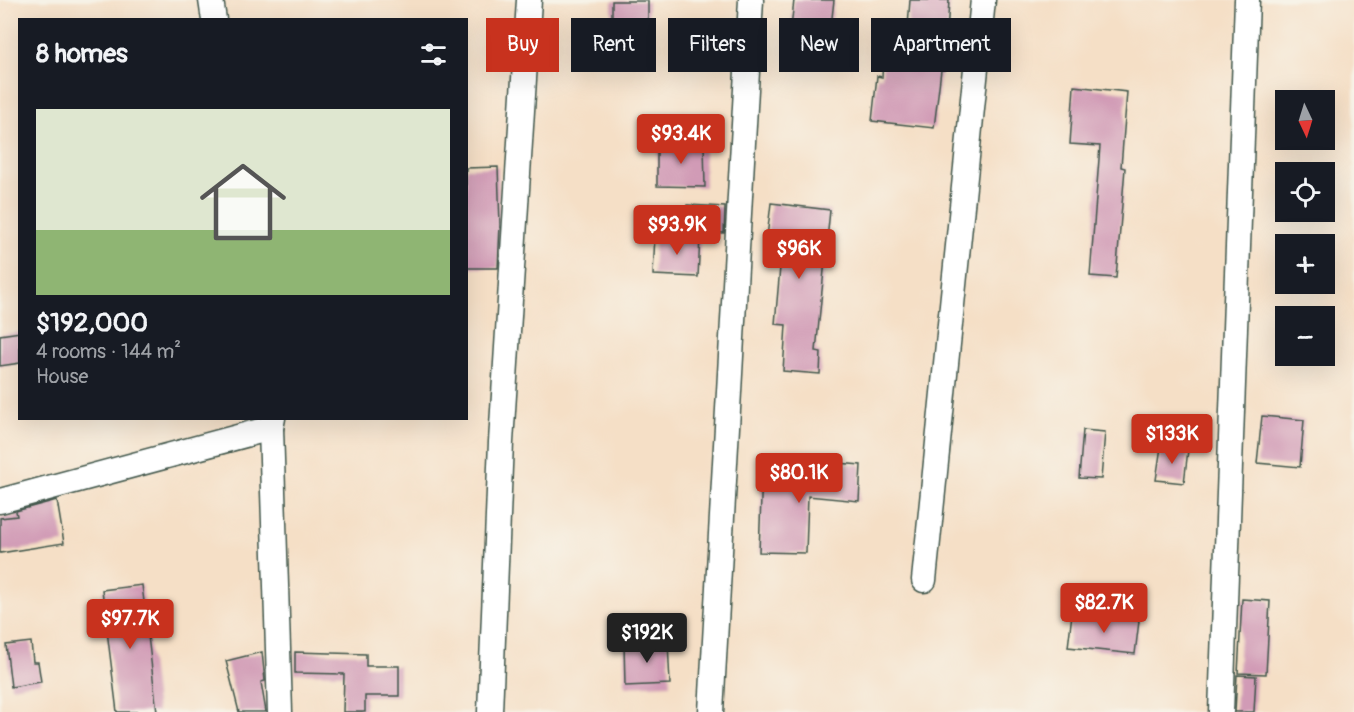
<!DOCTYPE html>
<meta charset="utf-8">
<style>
:root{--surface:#171b24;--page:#20242c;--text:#f1f3f6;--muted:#9ea1a6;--accent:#c8321e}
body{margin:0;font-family:Pangolin,sans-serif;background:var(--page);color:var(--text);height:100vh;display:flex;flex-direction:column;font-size:22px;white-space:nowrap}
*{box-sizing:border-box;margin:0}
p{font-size:20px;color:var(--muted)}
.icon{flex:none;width:33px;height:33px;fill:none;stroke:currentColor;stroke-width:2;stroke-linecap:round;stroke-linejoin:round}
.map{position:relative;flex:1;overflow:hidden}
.panel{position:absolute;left:18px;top:18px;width:450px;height:402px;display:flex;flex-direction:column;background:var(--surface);border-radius:0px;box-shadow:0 6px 24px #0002}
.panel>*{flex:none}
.banner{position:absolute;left:486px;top:18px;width:570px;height:54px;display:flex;gap:12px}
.needle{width:39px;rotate:176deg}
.tools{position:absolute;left:1275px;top:90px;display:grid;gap:12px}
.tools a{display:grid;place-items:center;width:60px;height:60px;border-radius:0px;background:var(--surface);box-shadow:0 6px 24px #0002;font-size:30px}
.price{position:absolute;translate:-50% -51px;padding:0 14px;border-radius:6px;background:var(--accent);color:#fff;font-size:20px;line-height:39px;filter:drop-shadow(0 2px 3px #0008)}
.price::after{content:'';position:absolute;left:50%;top:36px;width:18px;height:14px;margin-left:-9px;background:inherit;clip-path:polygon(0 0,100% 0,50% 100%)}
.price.on{background:#222;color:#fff}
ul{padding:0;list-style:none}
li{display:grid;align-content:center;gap:12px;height:318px;padding:0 18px}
li span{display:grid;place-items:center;height:186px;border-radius:0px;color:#555}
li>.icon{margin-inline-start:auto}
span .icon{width:108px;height:108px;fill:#fffc;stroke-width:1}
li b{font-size:26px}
h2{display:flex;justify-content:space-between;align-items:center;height:72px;padding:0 18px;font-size:26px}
.pill{padding:0 21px;border-radius:0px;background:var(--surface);box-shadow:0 6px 24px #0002;font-size:21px;line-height:54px}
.pill.on{background:var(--accent);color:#fff}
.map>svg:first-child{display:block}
.building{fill:#d19bb6}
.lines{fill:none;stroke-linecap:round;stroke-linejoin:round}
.minor-casing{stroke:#3f554a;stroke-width:27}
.minor{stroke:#fff;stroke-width:24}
</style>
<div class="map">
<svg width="1354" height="712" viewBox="0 0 1354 712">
<rect width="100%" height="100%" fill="#f7f3e8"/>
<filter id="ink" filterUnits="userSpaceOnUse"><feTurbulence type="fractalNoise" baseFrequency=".0167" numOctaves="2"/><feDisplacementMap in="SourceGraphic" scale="12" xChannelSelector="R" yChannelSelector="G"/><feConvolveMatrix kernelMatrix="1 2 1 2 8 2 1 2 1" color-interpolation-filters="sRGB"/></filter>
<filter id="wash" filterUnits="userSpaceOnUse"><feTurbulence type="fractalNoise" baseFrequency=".008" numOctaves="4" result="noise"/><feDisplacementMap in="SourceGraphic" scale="24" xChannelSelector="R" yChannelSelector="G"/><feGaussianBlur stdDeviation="1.35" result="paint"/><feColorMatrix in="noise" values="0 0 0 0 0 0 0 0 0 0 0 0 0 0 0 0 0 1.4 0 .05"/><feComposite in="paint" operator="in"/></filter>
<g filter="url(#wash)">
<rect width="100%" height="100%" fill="#f5dfc6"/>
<g id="blocks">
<!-- building -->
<g class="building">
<path d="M 794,0 L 834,0 L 827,62 L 788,58 Z"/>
<path d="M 910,0 L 949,0 L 945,70 L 941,70 L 934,128 L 872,121 L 877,76 L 882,77 L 885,25 L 908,26 Z"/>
<rect x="612" y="1" width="36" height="27"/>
<path d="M 1074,86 L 1127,92 L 1121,167 L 1125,168 L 1116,278 L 1090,276 L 1100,146 L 1070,144 Z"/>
<path d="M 657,144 L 704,144 L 705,187 L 657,186 Z"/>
<path d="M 498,167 L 500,225 L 498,268 L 466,268 L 466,168 Z"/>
<path d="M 771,203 L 830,210 L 816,351 L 821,352 L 820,374 L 783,371 L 786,325 L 775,324 L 781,256 L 765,254 Z"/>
<path d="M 687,205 L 725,207 L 724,233 L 686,231 Z"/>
<path d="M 655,235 L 700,237 L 698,277 L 653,275 Z"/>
<path d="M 20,332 L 20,363 L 0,366 L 0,335 Z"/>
<path d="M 1262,416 L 1304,420 L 1300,467 L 1257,463 Z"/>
<path d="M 1083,430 L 1105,432 L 1101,479 L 1079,478 Z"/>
<path d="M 1161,447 L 1188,450 L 1184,483 L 1156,480 Z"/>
<path d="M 838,463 L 861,465 L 859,501 L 808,496 L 806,553 L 759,552 L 762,471 L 837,474 Z"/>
<path d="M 57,500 L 64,543 L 0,553 L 0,518 L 17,516 L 16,511 Z"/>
<path d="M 142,585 L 157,712 L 117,712 L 102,590 Z"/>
<path d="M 1242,599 L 1270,601 L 1266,674 L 1238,673 Z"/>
<path d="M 1072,614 L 1139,621 L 1135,654 L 1068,647 Z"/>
<path d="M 31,642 L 33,662 L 38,662 L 41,682 L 11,687 L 6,645 Z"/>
<path d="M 668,642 L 670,684 L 625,686 L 624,643 Z"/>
<path d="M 262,652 L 265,681 L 261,682 L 266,712 L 239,712 L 226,661 Z"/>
<path d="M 295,652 L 366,654 L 366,666 L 399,666 L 399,696 L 365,696 L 365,712 L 343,712 L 344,674 L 295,673 Z"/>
<path d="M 1237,675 L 1256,676 L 1254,712 L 1235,712 Z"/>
</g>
</g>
</g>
<g filter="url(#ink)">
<use href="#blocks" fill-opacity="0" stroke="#3f554a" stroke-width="1.5"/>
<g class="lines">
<defs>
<g id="minor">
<path d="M 211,0 L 214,20"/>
<path d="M 271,428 L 280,712"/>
<path d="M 0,501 L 271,428 L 273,418"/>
<path d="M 924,580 L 983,0"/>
<path d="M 490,712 L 501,442 L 529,0"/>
<path d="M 711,712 L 751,0"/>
<path d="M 1221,712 L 1247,0"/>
</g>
</defs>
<!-- minor casing -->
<use href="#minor" class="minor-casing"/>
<!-- minor -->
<use href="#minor" class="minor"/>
</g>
</g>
</svg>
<div class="tools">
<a><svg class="needle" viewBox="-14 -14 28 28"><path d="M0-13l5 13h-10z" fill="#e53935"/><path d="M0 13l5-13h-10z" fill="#9ea1a6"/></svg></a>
<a><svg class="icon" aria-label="locate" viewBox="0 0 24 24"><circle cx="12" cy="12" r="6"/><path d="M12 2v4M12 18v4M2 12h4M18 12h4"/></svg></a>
<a>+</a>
<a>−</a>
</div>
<b class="price" style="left:681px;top:165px">$93.4K</b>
<b class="price" style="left:677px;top:256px">$93.9K</b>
<b class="price" style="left:799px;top:280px">$96K</b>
<b class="price" style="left:1172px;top:465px">$133K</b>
<b class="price" style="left:799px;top:504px">$80.1K</b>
<b class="price" style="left:1104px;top:634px">$82.7K</b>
<b class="price" style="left:130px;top:650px">$97.7K</b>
<b class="price on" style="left:647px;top:664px">$192K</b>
<div class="banner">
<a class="pill on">Buy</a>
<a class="pill">Rent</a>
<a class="pill">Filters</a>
<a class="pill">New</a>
<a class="pill">Apartment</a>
</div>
<section class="panel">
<h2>8 homes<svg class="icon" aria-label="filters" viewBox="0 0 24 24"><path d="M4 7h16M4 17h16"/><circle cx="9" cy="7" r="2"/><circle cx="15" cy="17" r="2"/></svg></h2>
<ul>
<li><span style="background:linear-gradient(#dfe7d0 65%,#8fb573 0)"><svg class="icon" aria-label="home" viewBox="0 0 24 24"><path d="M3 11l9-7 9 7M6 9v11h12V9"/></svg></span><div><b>$192,000</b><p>4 rooms · 144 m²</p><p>House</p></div></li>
</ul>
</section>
</div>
